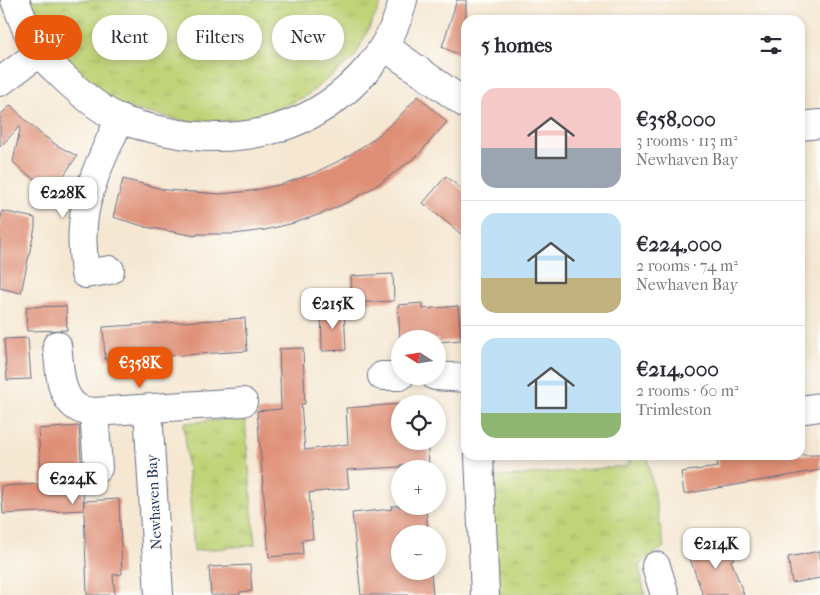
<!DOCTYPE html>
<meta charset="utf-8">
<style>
:root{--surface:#fff;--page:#f7f7f7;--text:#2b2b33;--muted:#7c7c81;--line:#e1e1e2;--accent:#ea580c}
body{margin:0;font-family:"IM FELL French Canon",serif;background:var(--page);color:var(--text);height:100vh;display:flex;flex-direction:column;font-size:19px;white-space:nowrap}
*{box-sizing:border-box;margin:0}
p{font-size:16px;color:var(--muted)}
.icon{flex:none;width:28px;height:28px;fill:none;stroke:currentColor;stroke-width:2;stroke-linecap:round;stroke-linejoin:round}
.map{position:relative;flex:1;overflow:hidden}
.panel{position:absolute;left:461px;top:15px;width:344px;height:445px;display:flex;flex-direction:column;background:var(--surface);border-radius:15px;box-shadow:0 2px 8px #0003}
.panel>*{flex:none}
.banner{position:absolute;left:15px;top:15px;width:371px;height:45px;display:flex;gap:10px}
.needle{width:32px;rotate:282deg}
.controls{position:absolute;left:391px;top:330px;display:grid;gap:10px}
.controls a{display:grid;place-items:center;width:55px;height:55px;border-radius:50%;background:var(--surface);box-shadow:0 2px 8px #0003;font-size:25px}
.price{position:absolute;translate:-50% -42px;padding:0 11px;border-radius:10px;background:#fff;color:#222;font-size:16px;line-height:32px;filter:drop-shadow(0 1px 2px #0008)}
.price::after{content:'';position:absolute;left:50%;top:30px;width:15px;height:11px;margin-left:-8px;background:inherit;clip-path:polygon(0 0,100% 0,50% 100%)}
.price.current{background:var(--accent);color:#fff}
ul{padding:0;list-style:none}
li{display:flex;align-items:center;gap:15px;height:125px;padding:0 20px}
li+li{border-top:1px solid var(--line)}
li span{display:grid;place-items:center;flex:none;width:140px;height:100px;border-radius:15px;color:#555}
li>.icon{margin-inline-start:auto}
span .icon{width:60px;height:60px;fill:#fffc;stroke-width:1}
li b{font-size:21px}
h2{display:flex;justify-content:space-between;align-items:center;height:60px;padding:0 20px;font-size:21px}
.tag{padding:0 18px;border-radius:22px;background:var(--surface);box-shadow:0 2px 8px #0003;font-size:18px;line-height:45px}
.tag.current{background:var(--accent);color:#fff}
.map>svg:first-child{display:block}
.grass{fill:url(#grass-tufts);stroke:#6d816a}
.building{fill:#de8e74}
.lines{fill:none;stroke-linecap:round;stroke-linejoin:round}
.minor-casing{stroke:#676f86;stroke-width:30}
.minor{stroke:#fff;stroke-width:28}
.labels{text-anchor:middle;stroke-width:4;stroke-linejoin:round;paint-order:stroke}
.street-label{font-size:15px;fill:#1b2f5e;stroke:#fdfcf7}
</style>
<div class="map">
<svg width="820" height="595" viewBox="0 0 820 595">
<defs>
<pattern id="grass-tufts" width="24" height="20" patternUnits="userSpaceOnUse" patternTransform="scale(1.25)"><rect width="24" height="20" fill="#bfd377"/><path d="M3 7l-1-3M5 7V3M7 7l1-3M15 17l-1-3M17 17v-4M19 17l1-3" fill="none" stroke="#a4b569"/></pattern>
</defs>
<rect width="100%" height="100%" fill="#fdfcf7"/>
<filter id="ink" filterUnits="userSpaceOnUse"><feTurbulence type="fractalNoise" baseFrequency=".02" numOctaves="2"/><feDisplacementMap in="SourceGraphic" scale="10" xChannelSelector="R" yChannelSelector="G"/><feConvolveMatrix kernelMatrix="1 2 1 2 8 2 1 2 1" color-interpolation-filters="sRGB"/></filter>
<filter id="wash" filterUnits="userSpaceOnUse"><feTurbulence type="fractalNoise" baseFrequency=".0096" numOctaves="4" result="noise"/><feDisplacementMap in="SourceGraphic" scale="20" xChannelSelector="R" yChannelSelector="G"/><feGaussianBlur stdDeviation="1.12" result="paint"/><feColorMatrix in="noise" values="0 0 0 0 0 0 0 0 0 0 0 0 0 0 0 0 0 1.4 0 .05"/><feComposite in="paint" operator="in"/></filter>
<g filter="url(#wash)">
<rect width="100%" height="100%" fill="#f5e7d1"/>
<!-- grass -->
<g class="grass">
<path d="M 22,0 L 383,0 L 354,58 L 306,96 L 256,119 L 194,123 L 122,107 L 68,68 L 37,29 Z"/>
<path d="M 245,418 L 255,545 L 194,551 L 184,423 Z"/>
<path d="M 632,455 L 647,455 L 664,547 L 639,565 L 645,595 L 493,595 L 488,478 L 627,466 Z"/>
</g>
<g id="blocks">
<!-- building -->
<g class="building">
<path d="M 457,0 L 466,0 L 466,58 L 442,47 Z"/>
<path d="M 418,96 L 447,122 L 417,156 L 379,184 L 352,200 L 324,213 L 294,223 L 265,230 L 234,234 L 197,234 L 196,236 L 146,227 L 113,217 L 123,179 L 167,190 L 221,194 L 251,191 L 283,184 L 314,173 L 343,159 L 371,141 L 396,120 Z"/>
<path d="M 11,105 L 25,120 L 41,134 L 58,146 L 77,156 L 54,190 L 25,173 L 13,162 L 21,125 L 0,147 L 0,115 Z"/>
<path d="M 446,176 L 466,193 L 466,238 L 423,203 Z"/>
<path d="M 2,211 L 35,218 L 35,227 L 21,293 L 0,288 L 0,223 Z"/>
<path d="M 393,274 L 394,301 L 352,303 L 351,276 Z"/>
<path d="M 423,303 L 423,309 L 458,306 L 461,340 L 438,342 L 438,339 L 400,339 L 400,341 L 398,305 Z"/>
<path d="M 66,306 L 67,330 L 27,331 L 26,307 Z"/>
<path d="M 344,308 L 346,350 L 322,351 L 321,309 Z"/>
<path d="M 245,318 L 247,351 L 105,360 L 103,327 Z"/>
<path d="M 28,338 L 31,379 L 7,380 L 4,339 Z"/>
<path d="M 303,348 L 305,404 L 301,404 L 305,450 L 348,444 L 346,408 L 400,404 L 400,441 L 427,441 L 429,463 L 400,465 L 400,467 L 347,470 L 349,488 L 309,493 L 313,539 L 302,540 L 303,554 L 269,557 L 257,411 L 281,409 L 279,349 Z"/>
<path d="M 79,426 L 84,509 L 84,501 L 119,499 L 122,574 L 113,575 L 115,595 L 87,595 L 84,510 L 3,514 L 1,486 L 42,484 L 38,429 Z"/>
<path d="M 716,455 L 820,455 L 820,470 L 684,494 L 681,472 L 718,467 Z"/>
<path d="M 391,506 L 426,506 L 428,534 L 400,534 L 400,571 L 431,571 L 433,595 L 361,595 L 352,513 L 392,509 Z"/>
<path d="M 727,539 L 734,559 L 731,560 L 744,595 L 703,595 L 688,553 Z"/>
<path d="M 820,551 L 820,578 L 792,583 L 788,557 Z"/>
<path d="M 250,565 L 252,591 L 240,592 L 240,595 L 211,595 L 209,567 Z"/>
</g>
</g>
</g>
<g filter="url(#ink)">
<use href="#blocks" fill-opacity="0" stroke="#676f86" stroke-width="1"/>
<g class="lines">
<defs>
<g id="minor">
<path d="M 15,0 C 22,18 28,36 39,52 C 43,58 49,63 54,68 C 73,87 95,107 120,119 C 134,125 149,128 164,131 C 242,148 317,129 369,67 C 386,46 397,26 403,0"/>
<path d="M 384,46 L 466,104"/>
<path d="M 0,82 L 39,53"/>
<path d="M 800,126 L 820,124"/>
<path d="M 110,270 L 85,274 C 83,254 81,235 84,216 C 89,182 106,150 120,118"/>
<path d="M 57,345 C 60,365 58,396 78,408 C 83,411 89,411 94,412 L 243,402"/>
<path d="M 382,376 L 400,376"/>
<path d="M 435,376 L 466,378"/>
<path d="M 148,410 L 159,595"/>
<path d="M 800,410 L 820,407"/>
<path d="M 94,412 L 98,468"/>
<path d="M 479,455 L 485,595"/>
<path d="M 656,566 L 665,595"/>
</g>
</defs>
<!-- minor casing -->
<use href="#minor" class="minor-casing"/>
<!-- minor -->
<use href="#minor" class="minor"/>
</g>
</g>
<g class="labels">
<!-- street labels -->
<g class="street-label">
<text transform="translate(154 502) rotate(-93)" y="5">Newhaven Bay</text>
</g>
</g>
</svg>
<div class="controls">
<a><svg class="needle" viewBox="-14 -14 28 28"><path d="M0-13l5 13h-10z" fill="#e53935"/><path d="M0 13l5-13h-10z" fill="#7c7c81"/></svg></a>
<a><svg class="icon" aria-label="locate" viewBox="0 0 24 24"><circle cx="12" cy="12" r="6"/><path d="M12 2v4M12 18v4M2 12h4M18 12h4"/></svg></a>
<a>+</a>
<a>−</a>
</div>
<b class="price" style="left:63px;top:219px">€228K</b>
<b class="price" style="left:333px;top:330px">€215K</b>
<b class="price current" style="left:140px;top:389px">€358K</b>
<b class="price" style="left:73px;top:505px">€224K</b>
<b class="price" style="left:716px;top:570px">€214K</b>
<div class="banner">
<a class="tag current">Buy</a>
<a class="tag">Rent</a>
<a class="tag">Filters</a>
<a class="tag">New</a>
</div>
<section class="panel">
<h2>5 homes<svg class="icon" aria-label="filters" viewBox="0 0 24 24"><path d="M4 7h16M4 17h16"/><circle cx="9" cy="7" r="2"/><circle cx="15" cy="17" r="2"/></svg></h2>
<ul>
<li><span style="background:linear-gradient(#f6c9c9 60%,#9aa5b1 0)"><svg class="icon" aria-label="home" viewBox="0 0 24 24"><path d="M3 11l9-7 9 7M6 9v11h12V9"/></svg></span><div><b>€358,000</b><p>3 rooms · 113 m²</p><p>Newhaven Bay</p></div></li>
<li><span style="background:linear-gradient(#bfe0f5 65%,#c2b280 0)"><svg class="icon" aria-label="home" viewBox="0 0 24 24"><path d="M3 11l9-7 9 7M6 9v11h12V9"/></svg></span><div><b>€224,000</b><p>2 rooms · 74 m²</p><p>Newhaven Bay</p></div></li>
<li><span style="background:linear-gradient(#bfe0f5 75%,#8fb573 0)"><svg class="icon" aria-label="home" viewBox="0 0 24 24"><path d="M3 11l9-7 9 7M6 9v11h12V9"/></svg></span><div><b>€214,000</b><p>2 rooms · 60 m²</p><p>Trimleston</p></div></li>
</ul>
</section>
</div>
